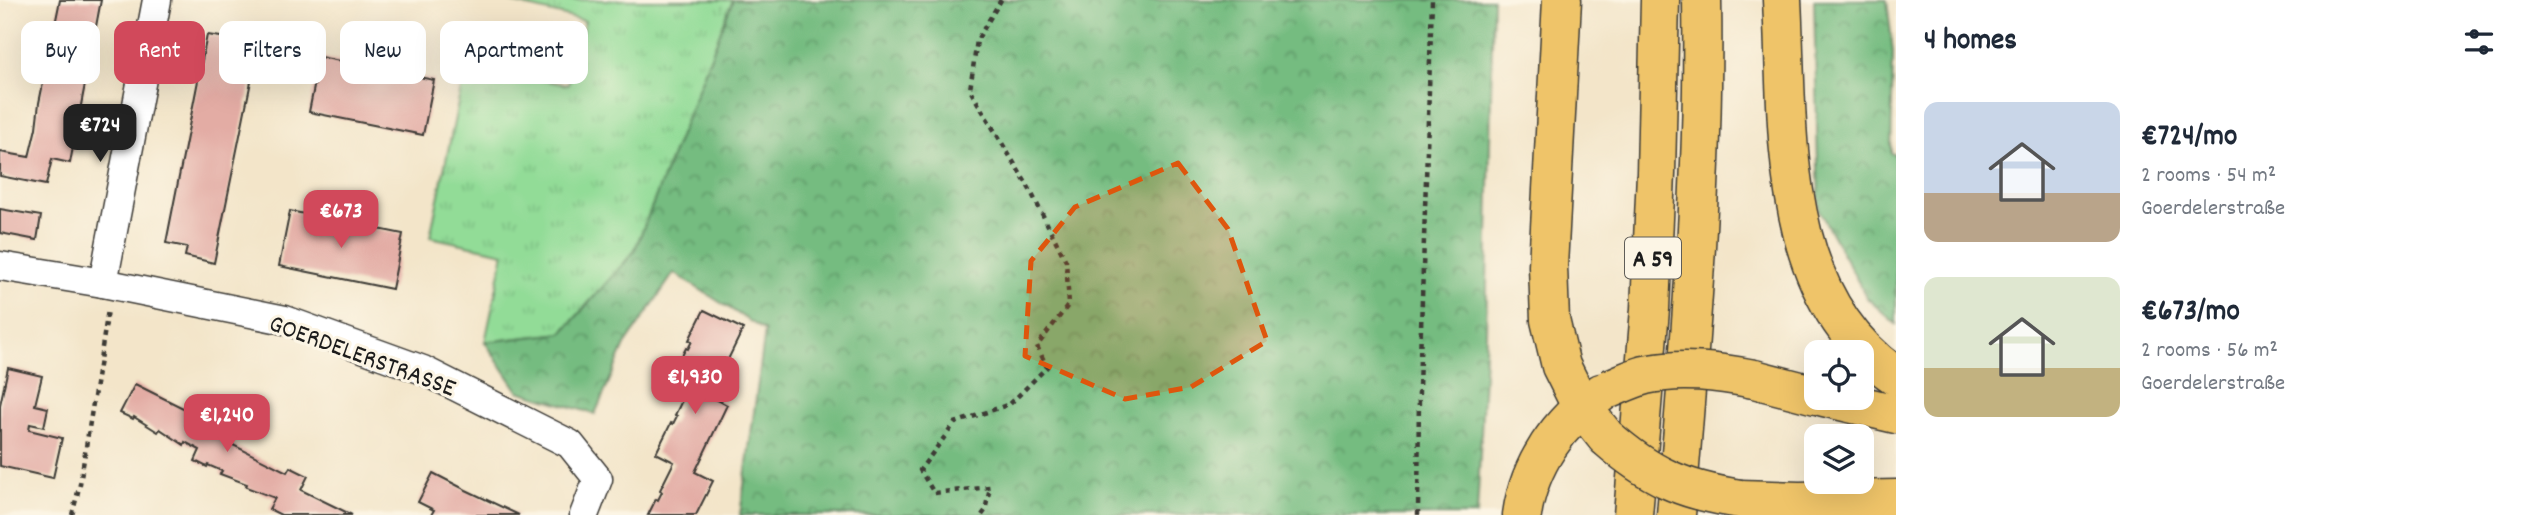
<!DOCTYPE html>
<meta charset="utf-8">
<style>
:root{--surface:#fff;--page:#f2f2f3;--text:#1f2937;--muted:#747a83;--accent:#d1495b}
body{margin:0;font-family:Dekko,sans-serif;background:var(--page);color:var(--text);height:100vh;display:flex;flex-direction:column;font-size:26px;white-space:nowrap}
*{box-sizing:border-box;margin:0}
p{font-size:23px;color:var(--muted)}
.icon{flex:none;width:38px;height:38px;fill:none;stroke:currentColor;stroke-width:2;stroke-linecap:round;stroke-linejoin:round}
.map{position:relative;flex:1;overflow:hidden}
.side{display:flex;flex-direction:column;background:var(--surface);width:630px}
.side>*{flex:none}
.guide{position:absolute;left:21px;top:21px;width:665px;height:63px;display:flex;gap:14px}
.controls{position:absolute;left:1804px;top:340px;display:grid;gap:14px}
.controls a{display:grid;place-items:center;width:70px;height:70px;border-radius:14px;background:var(--surface);box-shadow:0 7px 28px #0002;font-size:35px}
.price{position:absolute;translate:-50% -60px;padding:0 16px;border-radius:14px;background:var(--accent);color:#fff;font-size:23px;line-height:46px;filter:drop-shadow(0 2px 4px #0008)}
.price::after{content:'';position:absolute;left:50%;top:42px;width:21px;height:16px;margin-left:-10px;background:inherit;clip-path:polygon(0 0,100% 0,50% 100%)}
.price.selected{background:#222;color:#fff}
ul{padding:0;list-style:none}
li{display:flex;align-items:center;gap:21px;height:175px;padding:0 28px}
li span{display:grid;place-items:center;flex:none;width:196px;height:140px;border-radius:14px;color:#555}
li>.icon{margin-inline-start:auto}
span .icon{width:84px;height:84px;fill:#fffc;stroke-width:1}
li b{font-size:30px}
h2{display:flex;justify-content:space-between;align-items:center;height:84px;padding:0 28px;font-size:30px}
.chip{padding:0 24px;border-radius:14px;background:var(--surface);box-shadow:0 7px 28px #0002;font-size:24px;line-height:63px}
.chip.selected{background:var(--accent);color:#fff}
main{display:flex;flex:1;min-height:0}
.map>svg:first-child{display:block}
.grass{fill:url(#grass-tufts);stroke:#577c5a;stroke-width:2}
.forest{fill:url(#forest-crowns);stroke:#486c4e;stroke-width:2}
.building{fill:#e3aca4}
.lines{fill:none;stroke-linecap:round;stroke-linejoin:round}
.minor-casing{stroke:#3c3a36;stroke-width:31}
.highway-casing{stroke:#3c3a36;stroke-width:41}
.path{stroke:#3c3a36;stroke-width:4.5;stroke-dasharray:5 5;stroke-linecap:butt}
.minor{stroke:#fff;stroke-width:28}
.highway{stroke:#efc469;stroke-width:38}
.highway-bridge-casing{stroke:#3c3a36;stroke-width:41;stroke-linecap:butt}
.highway-bridge{stroke:#efc469;stroke-width:38}
.marked{fill:#de560d;fill-opacity:0.2;stroke:#de560d;stroke-width:5;stroke-dasharray:14 9;stroke-linejoin:round}
.labels{text-anchor:middle;stroke-width:6;stroke-linejoin:round;paint-order:stroke}
.shield{fill:#fcf5e5;stroke:#5f5d58;stroke-width:2}
.shield-label{font-size:24px;font-weight:bold;fill:#1c1c1c}
.street-label{font-size:26px;fill:#1c1c1c;stroke:#fcf5e5}
</style>
<main>
<div class="map">
<svg width="1896" height="515" viewBox="0 0 1896 515">
<defs>
<pattern id="grass-tufts" width="24" height="20" patternUnits="userSpaceOnUse" patternTransform="scale(1.75)"><rect width="24" height="20" fill="#92dc97"/><path d="M3 7l-1-3M5 7V3M7 7l1-3M15 17l-1-3M17 17v-4M19 17l1-3" fill="none" stroke="#7dbc82"/></pattern>
<pattern id="forest-crowns" width="20" height="18" patternUnits="userSpaceOnUse" patternTransform="scale(1.75)"><rect width="20" height="18" fill="#75bc80"/><path d="M2 6a3 3 0 1 1 6 0M12 15a3 3 0 1 1 6 0" fill="none" stroke="#5f9868"/></pattern>
</defs>
<rect width="100%" height="100%" fill="#fcf5e5"/>
<filter id="ink" filterUnits="userSpaceOnUse"><feTurbulence type="fractalNoise" baseFrequency=".0143" numOctaves="2"/><feDisplacementMap in="SourceGraphic" scale="14" xChannelSelector="R" yChannelSelector="G"/><feConvolveMatrix kernelMatrix="1 2 1 2 8 2 1 2 1" color-interpolation-filters="sRGB"/></filter>
<filter id="wash" filterUnits="userSpaceOnUse"><feTurbulence type="fractalNoise" baseFrequency=".00686" numOctaves="4" result="noise"/><feDisplacementMap in="SourceGraphic" scale="28" xChannelSelector="R" yChannelSelector="G"/><feGaussianBlur stdDeviation="1.57" result="paint"/><feColorMatrix in="noise" values="0 0 0 0 0 0 0 0 0 0 0 0 0 0 0 0 0 1.4 0 .05"/><feComposite in="paint" operator="in"/></filter>
<g filter="url(#wash)">
<rect width="100%" height="100%" fill="#f3e5c9"/>
<!-- grass -->
<path class="grass" d="M 501,0 L 733,0 L 634,252 L 562,333 L 485,342 L 504,253 L 430,237 L 466,65 L 568,85 L 585,21 Z"/>
<!-- forest -->
<g class="forest">
<path d="M 733,0 L 1493,0 L 1486,333 L 1477,515 L 740,515 L 765,331 L 674,273 L 625,345 L 595,414 L 518,391 L 485,342 L 562,333 L 634,252 Z"/>
<path d="M 1814,0 L 1887,0 L 1893,52 L 1891,153 L 1896,155 L 1896,324 L 1867,298 L 1819,210 Z"/>
</g>
<g id="blocks">
<!-- building -->
<g class="building">
<path d="M 60,0 L 101,0 L 70,163 L 52,159 L 46,185 L 0,176 L 0,152 L 29,157 L 36,128 L 39,103 Z"/>
<path d="M 229,30 L 260,37 L 214,263 L 185,256 L 187,247 L 166,243 L 207,35 L 227,38 Z"/>
<path d="M 320,57 L 434,80 L 423,135 L 309,112 Z"/>
<path d="M 0,209 L 41,216 L 37,240 L 0,233 Z"/>
<path d="M 290,211 L 403,234 L 392,289 L 279,266 Z"/>
<path d="M 704,310 L 743,329 L 710,396 L 727,405 L 695,472 L 713,481 L 696,515 L 648,515 L 656,499 L 658,500 L 662,492 L 660,490 L 674,462 L 656,453 L 671,423 L 673,424 L 677,416 L 675,415 L 689,386 L 671,377 L 686,348 L 688,349 L 692,341 L 689,340 Z"/>
<path d="M 8,368 L 42,376 L 35,405 L 48,408 L 44,427 L 30,424 L 29,430 L 62,438 L 53,478 L 0,466 L 0,405 Z"/>
<path d="M 135,384 L 213,423 L 215,419 L 233,428 L 227,442 L 287,472 L 290,467 L 308,476 L 301,490 L 352,515 L 281,515 L 269,509 L 275,498 L 246,487 L 247,484 L 220,474 L 222,471 L 208,465 L 207,467 L 195,461 L 200,450 L 185,442 L 184,445 L 160,429 L 158,432 L 134,417 L 133,419 L 120,413 Z"/>
<path d="M 433,473 L 466,490 L 519,515 L 431,515 L 434,510 L 418,502 Z"/>
</g>
</g>
</g>
<g filter="url(#ink)">
<use href="#blocks" fill-opacity="0" stroke="#3c3a36" stroke-width="2"/>
<g class="lines">
<defs>
<g id="minor">
<path d="M 0,266 L 103,283 L 157,0"/>
<path d="M 103,283 L 285,320 L 423,370 L 570,444 L 598,479 L 584,515"/>
</g>
<g id="highway">
<path d="M 1562,0 L 1548,266 L 1550,320 L 1561,366 L 1581,406 L 1606,437"/>
<path d="M 1782,0 C 1789,128 1775,294 1896,376"/>
<path d="M 1754,379 L 1816,395"/>
<path d="M 1824,397 L 1896,414"/>
<path d="M 1740,499 L 1799,501 L 1896,499"/>
<path d="M 1522,515 C 1529,465 1559,421 1601,393"/>
<path d="M 1633,515 L 1650,309 L 1656,173 L 1660,0"/>
<path d="M 1676,515 C 1690,343 1705,172 1702,0"/>
</g>
</defs>
<!-- minor casing -->
<use href="#minor" class="minor-casing"/>
<!-- highway casing -->
<use href="#highway" class="highway-casing"/>
<!-- path -->
<g class="path">
<path d="M 72,515 L 80,484 L 108,310"/>
<path d="M 982,515 L 985,511 L 990,487 L 934,493 L 920,470 L 955,423 L 1010,404 L 1047,367 L 1037,346 L 1069,304 L 1066,261 L 1029,188 L 970,90 L 977,40 L 1001,0"/>
<path d="M 1418,515 L 1419,388 L 1432,0"/>
</g>
<!-- minor -->
<use href="#minor" class="minor"/>
<!-- highway -->
<use href="#highway" class="highway"/>
<defs>
<g id="highway-bridge">
<path d="M 1609,389 C 1621,384 1633,378 1645,375 C 1681,367 1718,372 1754,379"/>
<path d="M 1606,437 C 1650,476 1682,490 1740,499"/>
</g>
</defs>
<!-- highway-bridge casing -->
<use href="#highway-bridge" class="highway-bridge-casing"/>
<!-- highway-bridge -->
<use href="#highway-bridge" class="highway-bridge"/>
</g>
</g>
<!-- marked area -->
<path class="marked" d="M 1178,163 L 1228,229 L 1267,341 L 1191,387 L 1125,399 L 1025,356 L 1031,261 L 1075,207 Z"/>
<g class="labels">
<!-- shield labels -->
<rect class="shield" x="1625" y="237.5" width="56" height="41" rx="5"/>
<g class="shield-label">
<text x="1653" y="266">A 59</text>
</g>
<!-- street labels -->
<g class="street-label">
<text transform="translate(363 354) rotate(20)" y="9">GOERDELERSTRASSE</text>
</g>
</g>
</svg>
<div class="controls">
<a><svg class="icon" aria-label="locate" viewBox="0 0 24 24"><circle cx="12" cy="12" r="6"/><path d="M12 2v4M12 18v4M2 12h4M18 12h4"/></svg></a>
<a><svg class="icon" aria-label="layers" viewBox="0 0 24 24"><path d="M12 4l9 5-9 5-9-5zM3 14l9 5 9-5"/></svg></a>
</div>
<b class="price selected" style="left:100px;top:164px">€724</b>
<b class="price" style="left:341px;top:250px">€673</b>
<b class="price" style="left:695px;top:416px">€1,930</b>
<b class="price" style="left:227px;top:454px">€1,240</b>
<div class="guide">
<a class="chip">Buy</a>
<a class="chip selected">Rent</a>
<a class="chip">Filters</a>
<a class="chip">New</a>
<a class="chip">Apartment</a>
</div>
</div>
<section class="side">
<h2>4 homes<svg class="icon" aria-label="filters" viewBox="0 0 24 24"><path d="M4 7h16M4 17h16"/><circle cx="9" cy="7" r="2"/><circle cx="15" cy="17" r="2"/></svg></h2>
<ul>
<li><span style="background:linear-gradient(#c9d6e8 65%,#b9a48a 0)"><svg class="icon" aria-label="home" viewBox="0 0 24 24"><path d="M3 11l9-7 9 7M6 9v11h12V9"/></svg></span><div><b>€724/mo</b><p>2 rooms · 54 m²</p><p>Goerdelerstraße</p></div></li>
<li><span style="background:linear-gradient(#dfe7d0 65%,#c2b280 0)"><svg class="icon" aria-label="home" viewBox="0 0 24 24"><path d="M3 11l9-7 9 7M6 9v11h12V9"/></svg></span><div><b>€673/mo</b><p>2 rooms · 56 m²</p><p>Goerdelerstraße</p></div></li>
</ul>
</section>
</main>
